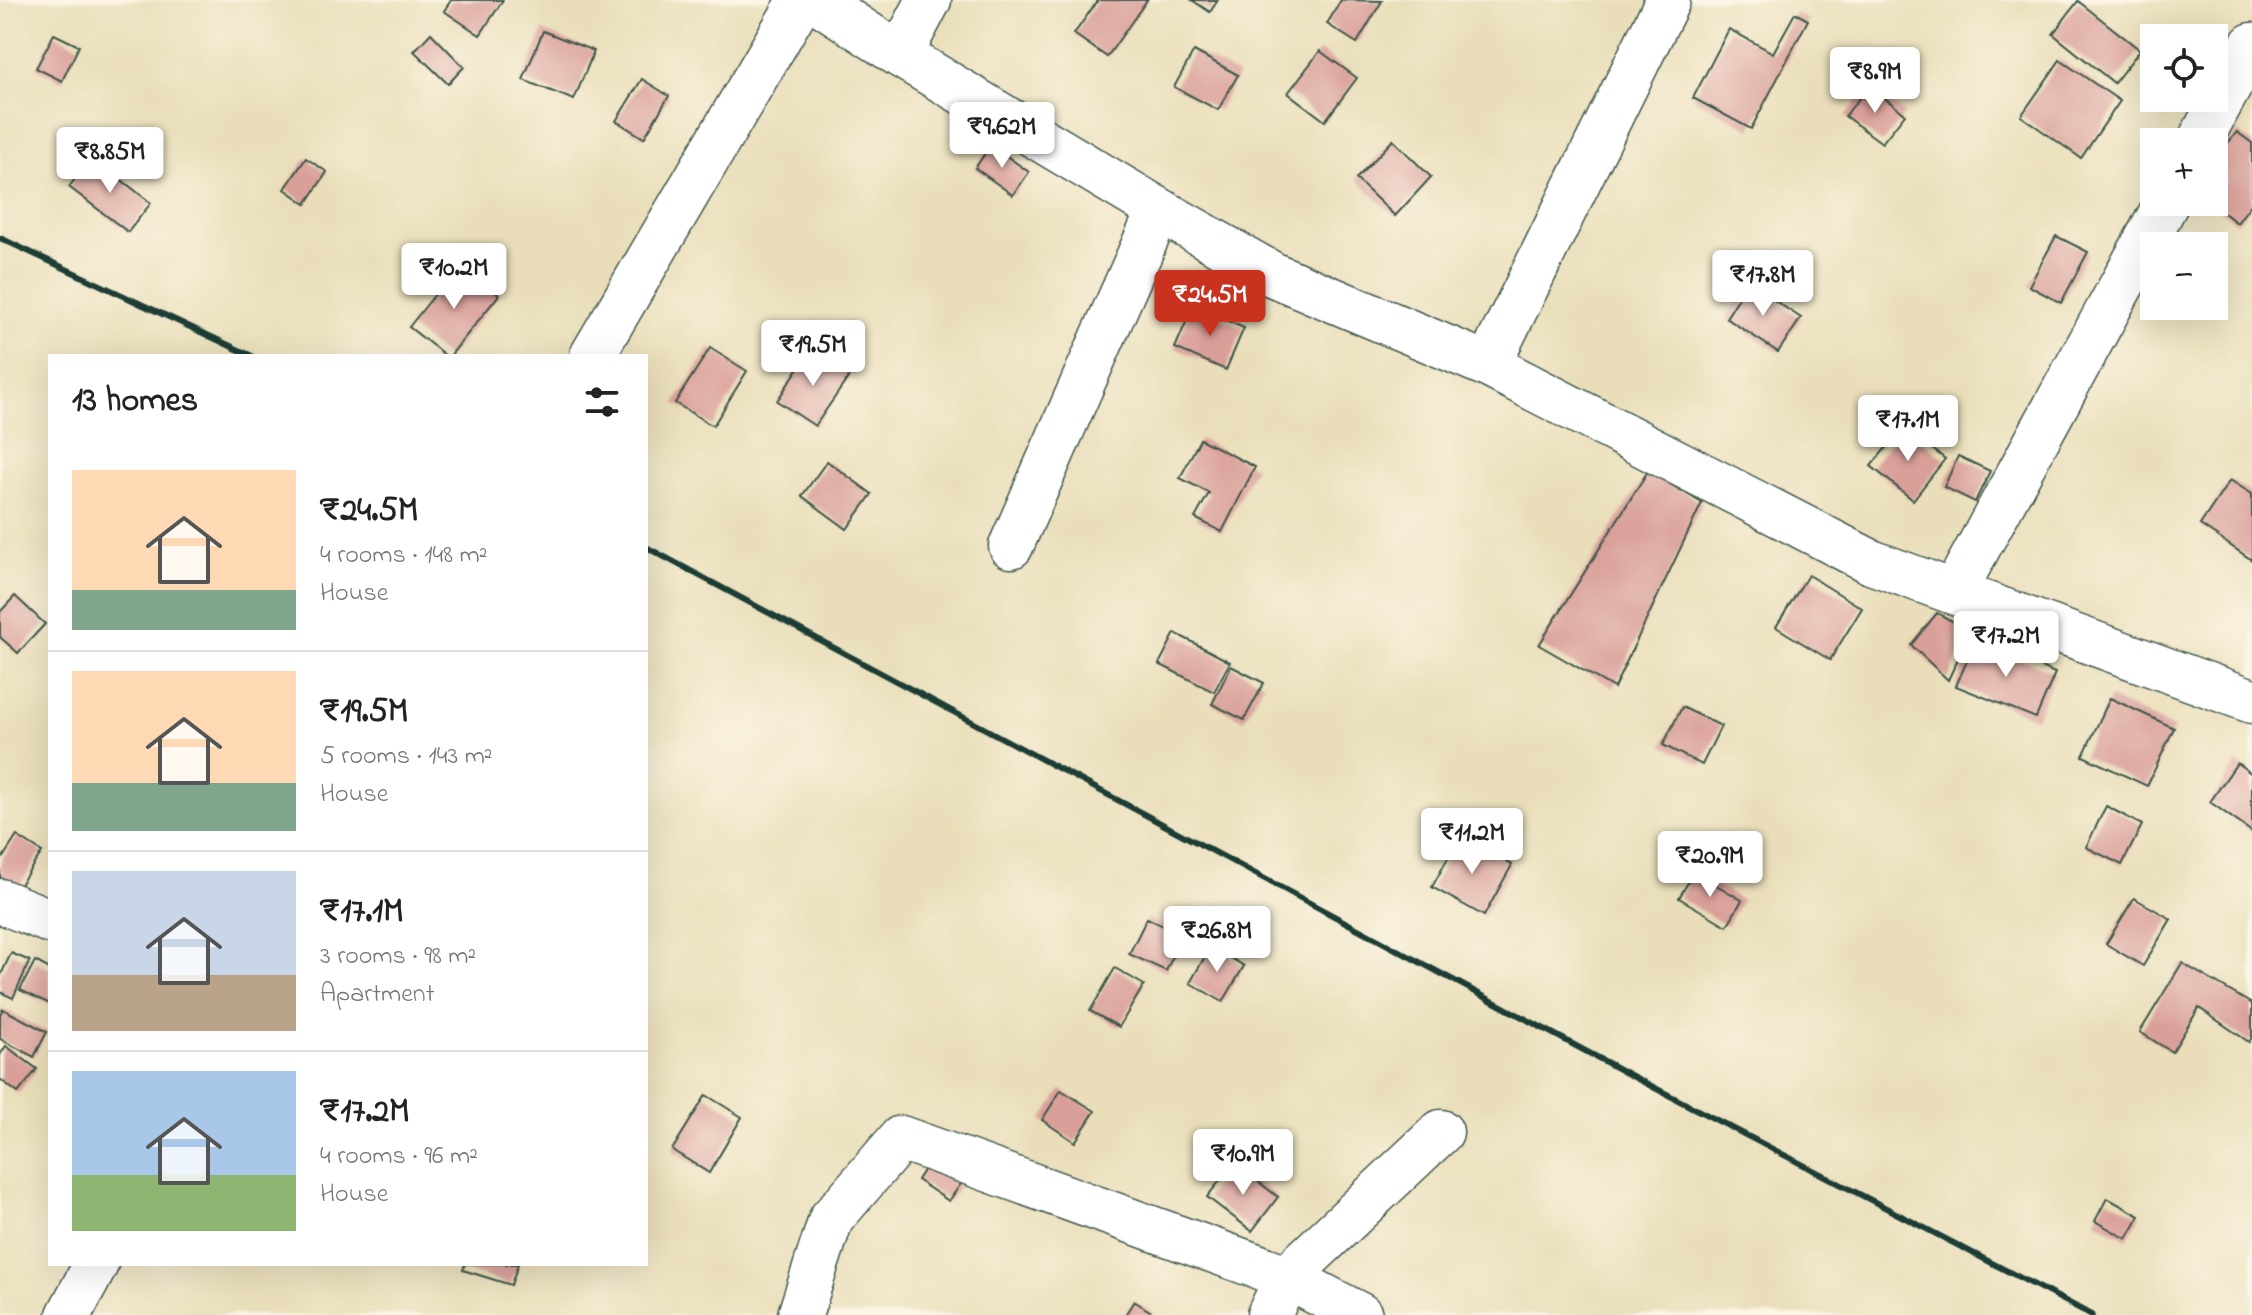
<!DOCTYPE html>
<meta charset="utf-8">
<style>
:root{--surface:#fff;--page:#f2f2f2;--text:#222;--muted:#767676;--line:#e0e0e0;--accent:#c8321e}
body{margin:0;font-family:"Indie Flower",sans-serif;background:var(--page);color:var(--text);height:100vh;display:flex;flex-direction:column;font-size:30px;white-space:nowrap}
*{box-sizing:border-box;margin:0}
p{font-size:26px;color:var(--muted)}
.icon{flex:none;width:44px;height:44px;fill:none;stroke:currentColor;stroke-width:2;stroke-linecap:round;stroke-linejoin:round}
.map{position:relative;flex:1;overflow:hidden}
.details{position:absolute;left:48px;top:354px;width:600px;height:912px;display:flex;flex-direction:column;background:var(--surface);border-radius:0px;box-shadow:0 8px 32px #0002}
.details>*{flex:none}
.controls{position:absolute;left:2140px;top:24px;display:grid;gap:16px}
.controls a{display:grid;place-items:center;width:88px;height:88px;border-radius:0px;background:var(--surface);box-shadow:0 8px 32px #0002;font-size:40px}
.price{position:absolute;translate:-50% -68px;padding:0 18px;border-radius:8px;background:#fff;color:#222;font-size:26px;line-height:52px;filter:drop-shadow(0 2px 4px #0008)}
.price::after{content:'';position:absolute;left:50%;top:48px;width:24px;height:18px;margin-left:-12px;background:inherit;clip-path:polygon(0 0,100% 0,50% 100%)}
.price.on{background:var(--accent);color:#fff}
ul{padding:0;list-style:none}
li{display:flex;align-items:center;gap:24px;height:200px;padding:0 24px}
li+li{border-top:2px solid var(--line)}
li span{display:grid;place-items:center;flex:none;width:224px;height:160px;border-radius:0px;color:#555}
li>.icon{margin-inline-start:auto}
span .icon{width:96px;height:96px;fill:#fffc;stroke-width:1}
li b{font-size:34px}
h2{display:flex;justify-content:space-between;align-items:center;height:96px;padding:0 24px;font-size:34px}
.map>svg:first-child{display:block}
.building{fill:#d99f99}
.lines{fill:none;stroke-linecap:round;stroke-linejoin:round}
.minor-casing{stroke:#3d5548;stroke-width:47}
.major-casing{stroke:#3d5548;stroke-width:47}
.minor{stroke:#fff;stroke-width:44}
.major{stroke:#fff;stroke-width:44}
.rail{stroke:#1f3d34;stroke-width:6}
</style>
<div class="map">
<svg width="2252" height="1315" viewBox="0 0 2252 1315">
<rect width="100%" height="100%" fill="#fcf5e5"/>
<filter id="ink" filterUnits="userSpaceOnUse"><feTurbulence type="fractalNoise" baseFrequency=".0125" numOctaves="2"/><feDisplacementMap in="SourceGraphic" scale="16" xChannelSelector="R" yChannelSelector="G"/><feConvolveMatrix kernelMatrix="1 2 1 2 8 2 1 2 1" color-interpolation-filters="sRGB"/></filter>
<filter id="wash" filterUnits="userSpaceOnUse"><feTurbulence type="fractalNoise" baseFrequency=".006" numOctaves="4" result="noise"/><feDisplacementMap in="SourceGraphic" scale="32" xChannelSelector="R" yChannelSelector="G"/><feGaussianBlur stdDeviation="1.8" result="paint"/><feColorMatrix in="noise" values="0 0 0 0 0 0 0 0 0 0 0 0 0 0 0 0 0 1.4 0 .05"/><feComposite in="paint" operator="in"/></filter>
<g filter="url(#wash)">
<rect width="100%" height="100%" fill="#e9deb9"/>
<g id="blocks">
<!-- building -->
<g class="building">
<path d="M 451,0 L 503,0 L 480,35 L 444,11 Z"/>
<path d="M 1098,0 L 1147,0 L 1107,57 L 1074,34 Z"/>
<path d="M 1192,0 L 1218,0 L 1210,12 Z"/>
<path d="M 1341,0 L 1382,1 L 1357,43 L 1327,24 Z"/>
<path d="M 2078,1 L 2140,50 L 2114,83 L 2053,34 Z"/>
<path d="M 1795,13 L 1808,20 L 1751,129 L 1693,98 L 1729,29 L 1773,53 Z"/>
<path d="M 543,31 L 594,51 L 574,100 L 523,80 Z"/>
<path d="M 431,33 L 464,67 L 448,84 L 414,51 Z"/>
<path d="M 54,34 L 79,46 L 62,81 L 36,68 Z"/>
<path d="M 1194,51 L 1238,75 L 1218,110 L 1174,87 Z"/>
<path d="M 1320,51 L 1357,78 L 1325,121 L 1288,93 Z"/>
<path d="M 2060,60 L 2120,101 L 2081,158 L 2021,116 Z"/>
<path d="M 642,79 L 669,96 L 644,138 L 616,121 Z"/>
<path d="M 1869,86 L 1905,114 L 1882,143 L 1845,116 Z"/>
<path d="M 2237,132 L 2252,143 L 2252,203 L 2237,223 L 2210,202 L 2214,202 L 2214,161 Z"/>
<path d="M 1393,140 L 1431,177 L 1395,216 L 1356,179 Z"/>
<path d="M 991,145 L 1029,172 L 1013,195 L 975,168 Z"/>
<path d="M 92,157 L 151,203 L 128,232 L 69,187 Z"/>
<path d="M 306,158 L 327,172 L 306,204 L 285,189 Z"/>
<path d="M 2056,236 L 2088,252 L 2061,303 L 2029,286 Z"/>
<path d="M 460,263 L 499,295 L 450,356 L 446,356 L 409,327 Z"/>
<path d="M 1748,283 L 1801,318 L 1778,352 L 1726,318 Z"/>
<path d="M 1193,306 L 1244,328 L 1226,370 L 1175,348 Z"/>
<path d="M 710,348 L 747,371 L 713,426 L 675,403 Z"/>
<path d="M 811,349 L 850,375 L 815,426 L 777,401 Z"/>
<path d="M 1904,426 L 1945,459 L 1913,500 L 1871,466 Z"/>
<path d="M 1200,439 L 1255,467 L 1222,532 L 1195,518 L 1209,493 L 1180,478 Z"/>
<path d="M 1958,456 L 1990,471 L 1975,502 L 1944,487 Z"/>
<path d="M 827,461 L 872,494 L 847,529 L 802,496 Z"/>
<path d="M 1648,471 L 1702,503 L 1614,688 L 1539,645 Z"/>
<path d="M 2230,480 L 2252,494 L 2252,560 L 2200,525 Z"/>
<path d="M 1808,575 L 1862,608 L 1830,660 L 1776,627 Z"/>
<path d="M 15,596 L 45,624 L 18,653 L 0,637 L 0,612 Z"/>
<path d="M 1937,613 L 1971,631 L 1948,680 L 1911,645 Z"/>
<path d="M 1175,633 L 1230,662 L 1214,692 L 1159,664 Z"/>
<path d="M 1976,640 L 2055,673 L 2036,718 L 1956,686 Z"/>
<path d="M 1231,666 L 1264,683 L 1244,720 L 1212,704 Z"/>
<path d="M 2110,698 L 2174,728 L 2147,786 L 2083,756 Z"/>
<path d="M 1682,707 L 1721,726 L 1702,765 L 1663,745 Z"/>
<path d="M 2237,763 L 2252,774 L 2252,832 L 2210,802 Z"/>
<path d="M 2106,806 L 2142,825 L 2122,865 L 2086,847 Z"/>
<path d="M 17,836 L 42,852 L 17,889 L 0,878 L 0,862 Z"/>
<path d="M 1460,836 L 1512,865 L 1484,916 L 1432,887 Z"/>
<path d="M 1694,872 L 1742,900 L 1727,926 L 1679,898 Z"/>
<path d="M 2134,898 L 2171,919 L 2143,966 L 2106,944 Z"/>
<path d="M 1147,918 L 1183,935 L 1166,971 L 1129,954 Z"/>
<path d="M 1211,946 L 1244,966 L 1223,1002 L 1190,983 Z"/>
<path d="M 11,953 L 30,961 L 13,998 L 0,992 L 0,977 Z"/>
<path d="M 35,961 L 50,969 L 50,1004 L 20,990 Z"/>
<path d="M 2182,963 L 2252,1004 L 2252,1037 L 2249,1042 L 2199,1008 L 2172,1052 L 2140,1032 Z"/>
<path d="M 1115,968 L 1144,985 L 1119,1027 L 1090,1011 Z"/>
<path d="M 3,1009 L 47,1032 L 34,1057 L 0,1039 L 0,1014 Z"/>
<path d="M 6,1046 L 37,1069 L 18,1093 L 0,1079 L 0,1055 Z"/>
<path d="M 1061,1090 L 1095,1111 L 1075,1142 L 1042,1120 Z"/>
<path d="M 706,1095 L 742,1117 L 709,1173 L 672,1150 Z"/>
<path d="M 933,1155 L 966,1176 L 949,1201 L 917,1180 Z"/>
<path d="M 1234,1163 L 1278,1197 L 1252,1231 L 1207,1197 Z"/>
<path d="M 2107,1198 L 2140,1216 L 2127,1239 L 2095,1221 Z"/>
<path d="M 465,1264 L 518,1264 L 511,1285 L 463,1270 Z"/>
<path d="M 1134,1301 L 1156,1315 L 1125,1315 Z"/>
</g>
</g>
</g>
<g filter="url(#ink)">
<use href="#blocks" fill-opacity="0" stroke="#3d5548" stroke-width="2"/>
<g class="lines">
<defs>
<g id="minor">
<path d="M 900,55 L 929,0"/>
<path d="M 2199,142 L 2252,45"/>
<path d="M 592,356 L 801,0"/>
<path d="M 1488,365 L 1668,0"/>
<path d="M 1011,546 L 1159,210"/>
<path d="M 1954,592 L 2167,202"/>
<path d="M 0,901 L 50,921"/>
<path d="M 69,1315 L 96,1264"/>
<path d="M 800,1315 L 831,1219 L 901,1138 L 1287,1277 L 1360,1315"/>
<path d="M 1269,1315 L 1287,1277 L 1441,1132"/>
</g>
<path id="major" d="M 816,0 L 900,55 L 1159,210 L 1274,275 L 1488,365 L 1871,562 L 2252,701"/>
</defs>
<!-- minor casing -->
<use href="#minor" class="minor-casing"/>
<!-- major casing -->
<use href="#major" class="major-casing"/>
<!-- minor -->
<use href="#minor" class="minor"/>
<!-- major -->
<use href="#major" class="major"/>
<!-- rail -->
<g class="rail">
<path d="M 0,238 L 252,356"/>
<path d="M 646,547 L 1632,1076 L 2092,1315"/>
</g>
</g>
</g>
</svg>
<div class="controls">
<a><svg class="icon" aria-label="locate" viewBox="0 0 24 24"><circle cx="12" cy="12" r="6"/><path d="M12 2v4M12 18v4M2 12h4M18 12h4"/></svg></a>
<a>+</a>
<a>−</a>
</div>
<b class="price" style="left:1875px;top:115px">₹8.9M</b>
<b class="price" style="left:1002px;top:170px">₹9.62M</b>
<b class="price" style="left:110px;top:195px">₹8.85M</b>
<b class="price" style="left:454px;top:311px">₹10.2M</b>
<b class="price" style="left:1763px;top:318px">₹17.8M</b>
<b class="price on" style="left:1210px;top:338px">₹24.5M</b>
<b class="price" style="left:813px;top:388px">₹19.5M</b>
<b class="price" style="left:1908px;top:463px">₹17.1M</b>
<b class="price" style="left:2006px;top:679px">₹17.2M</b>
<b class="price" style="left:1472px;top:876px">₹11.2M</b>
<b class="price" style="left:1710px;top:899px">₹20.9M</b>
<b class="price" style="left:1217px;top:974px">₹26.8M</b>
<b class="price" style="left:1243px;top:1197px">₹10.9M</b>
<section class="details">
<h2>13 homes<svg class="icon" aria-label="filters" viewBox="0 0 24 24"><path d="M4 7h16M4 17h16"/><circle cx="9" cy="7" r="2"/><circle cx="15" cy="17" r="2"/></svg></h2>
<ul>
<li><span style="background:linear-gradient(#ffd9b3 75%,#7fa58c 0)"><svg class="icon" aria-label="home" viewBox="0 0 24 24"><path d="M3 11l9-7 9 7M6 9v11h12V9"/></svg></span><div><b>₹24.5M</b><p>4 rooms · 148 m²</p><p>House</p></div></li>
<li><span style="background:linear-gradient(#ffd9b3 70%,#7fa58c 0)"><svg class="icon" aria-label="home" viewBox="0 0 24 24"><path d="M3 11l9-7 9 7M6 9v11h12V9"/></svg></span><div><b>₹19.5M</b><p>5 rooms · 143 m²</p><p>House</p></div></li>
<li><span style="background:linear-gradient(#c9d6e8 65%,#b9a48a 0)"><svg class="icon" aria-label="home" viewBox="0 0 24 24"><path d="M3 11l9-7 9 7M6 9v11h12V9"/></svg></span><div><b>₹17.1M</b><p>3 rooms · 98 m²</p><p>Apartment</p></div></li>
<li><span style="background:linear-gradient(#a9c7e8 65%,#8fb573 0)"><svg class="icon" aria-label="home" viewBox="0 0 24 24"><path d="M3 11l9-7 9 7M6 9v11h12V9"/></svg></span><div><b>₹17.2M</b><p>4 rooms · 96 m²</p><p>House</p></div></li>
</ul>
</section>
</div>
